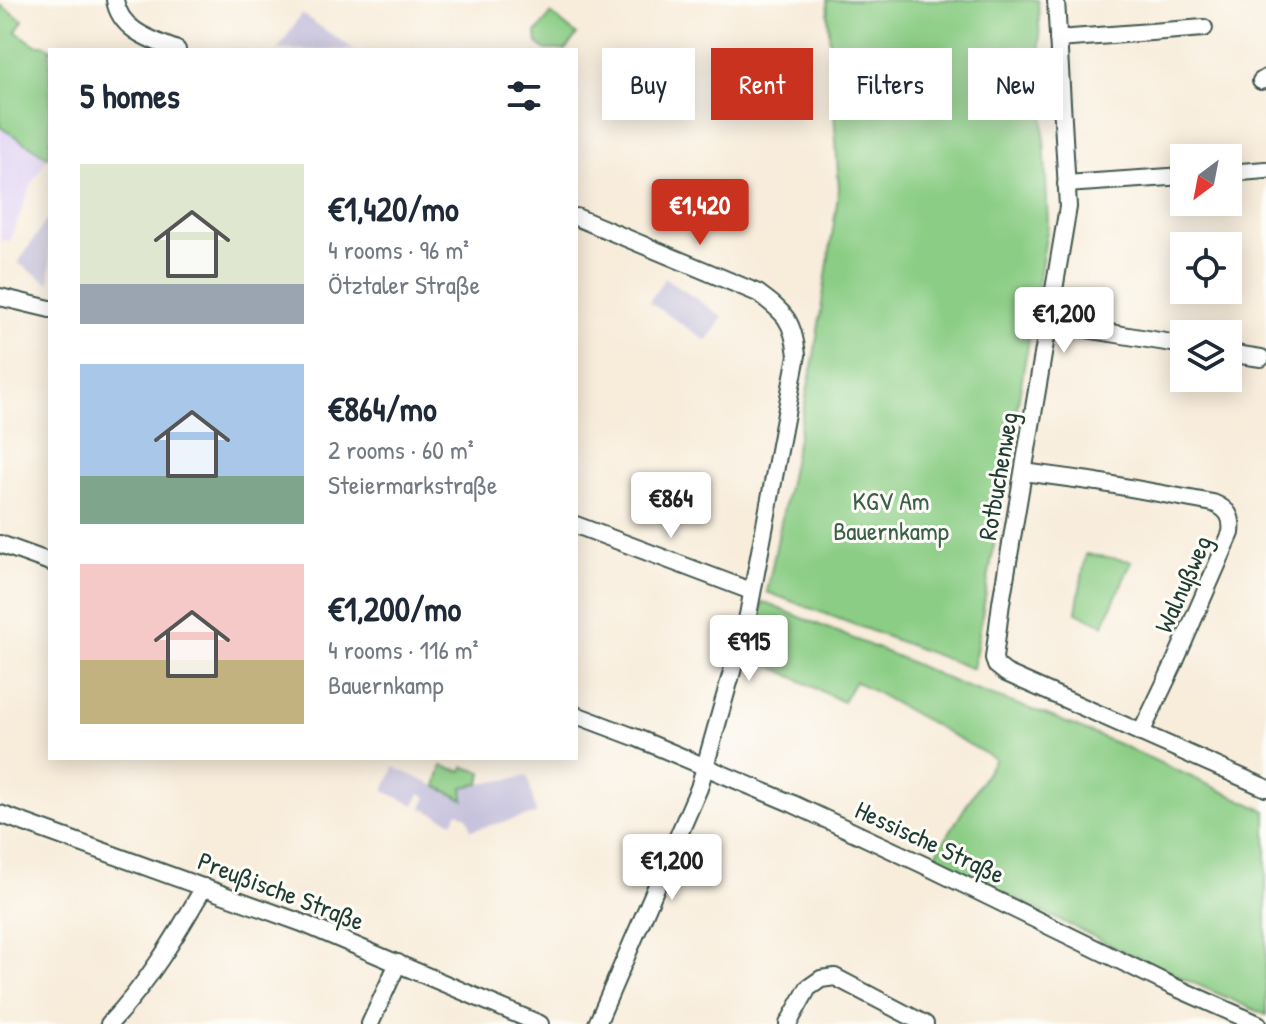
<!DOCTYPE html>
<meta charset="utf-8">
<style>
:root{--surface:#fff;--page:#f2f2f3;--text:#1f2937;--muted:#747a83;--accent:#c8321e}
body{margin:0;font-family:"Patrick Hand",sans-serif;background:var(--page);color:var(--text);height:100vh;display:flex;flex-direction:column;font-size:30px;white-space:nowrap}
*{box-sizing:border-box;margin:0}
p{font-size:26px;color:var(--muted)}
.icon{flex:none;width:44px;height:44px;fill:none;stroke:currentColor;stroke-width:2;stroke-linecap:round;stroke-linejoin:round}
.map{position:relative;flex:1;overflow:hidden}
.details{position:absolute;left:48px;top:48px;width:530px;height:712px;display:flex;flex-direction:column;background:var(--surface);border-radius:0px;box-shadow:0 4px 20px #0003}
.details>*{flex:none}
.hud{position:absolute;left:602px;top:48px;width:544px;height:72px;display:flex;gap:16px}
.needle{width:52px;rotate:212deg}
.tools{position:absolute;left:1170px;top:144px;display:grid;gap:16px}
.tools a{display:grid;place-items:center;width:72px;height:72px;border-radius:0px;background:var(--surface);box-shadow:0 4px 20px #0003;font-size:40px}
.price{position:absolute;translate:-50% -68px;padding:0 18px;border-radius:8px;background:#fff;color:#222;font-size:26px;line-height:52px;filter:drop-shadow(0 2px 4px #0008)}
.price::after{content:'';position:absolute;left:50%;top:48px;width:24px;height:18px;margin-left:-12px;background:inherit;clip-path:polygon(0 0,100% 0,50% 100%)}
.price.active{background:var(--accent);color:#fff}
ul{padding:0;list-style:none}
li{display:flex;align-items:center;gap:24px;height:200px;padding:0 32px}
li span{display:grid;place-items:center;flex:none;width:224px;height:160px;border-radius:0px;color:#555}
li>.icon{margin-inline-start:auto}
span .icon{width:96px;height:96px;fill:#fffc;stroke-width:1}
li b{font-size:34px}
h2{display:flex;justify-content:space-between;align-items:center;height:96px;padding:0 32px;font-size:34px}
.pill{padding:0 28px;border-radius:0px;background:var(--surface);box-shadow:0 4px 20px #0003;font-size:28px;line-height:72px}
.pill.active{background:var(--accent);color:#fff}
.map>svg:first-child{display:block}
.built{fill:#e1d4f4}
.industrial{fill:#c5c0db}
.green{fill:#8bcd85;stroke:#55855c;stroke-width:2}
.lines{fill:none;stroke-linecap:round;stroke-linejoin:round}
.minor-casing{stroke:#40574d;stroke-width:20}
.minor{stroke:#fff;stroke-width:16}
.labels{text-anchor:middle;stroke-width:6;stroke-linejoin:round;paint-order:stroke}
.street-label{font-size:26px;fill:#1f3d34;stroke:#fdfcf7}
.park-label{font-size:26px;fill:#3a6148;stroke:#fdfcf7}
</style>
<div class="map">
<svg width="1266" height="1024" viewBox="0 0 1266 1024">
<rect width="100%" height="100%" fill="#fdfcf7"/>
<filter id="ink" filterUnits="userSpaceOnUse"><feTurbulence type="fractalNoise" baseFrequency=".0125" numOctaves="2"/><feDisplacementMap in="SourceGraphic" scale="16" xChannelSelector="R" yChannelSelector="G"/><feConvolveMatrix kernelMatrix="1 2 1 2 8 2 1 2 1" color-interpolation-filters="sRGB"/></filter>
<filter id="wash" filterUnits="userSpaceOnUse"><feTurbulence type="fractalNoise" baseFrequency=".006" numOctaves="4" result="noise"/><feDisplacementMap in="SourceGraphic" scale="32" xChannelSelector="R" yChannelSelector="G"/><feGaussianBlur stdDeviation="1.8" result="paint"/><feColorMatrix in="noise" values="0 0 0 0 0 0 0 0 0 0 0 0 0 0 0 0 0 1.4 0 .05"/><feComposite in="paint" operator="in"/></filter>
<g filter="url(#wash)">
<rect width="100%" height="100%" fill="#f8ecda"/>
<!-- built -->
<path class="built" d="M 0,127 L 48,157 L 32,183 L 9,242 L 3,239 L 0,243 Z"/>
<!-- industrial -->
<g class="industrial">
<path d="M 301,14 L 306,17 L 355,50 L 278,50 Z"/>
<path d="M 50,215 L 50,284 L 18,263 Z"/>
<path d="M 665,278 L 723,317 L 707,341 L 649,302 Z"/>
<path d="M 394,767 L 464,799 L 462,787 L 528,776 L 536,814 L 471,830 L 468,818 L 458,812 L 453,822 L 422,808 L 427,797 L 420,794 L 414,805 L 384,791 Z"/>
</g>
<!-- green -->
<g class="green">
<path d="M 827,0 L 1038,0 L 1048,225 L 973,669 L 767,592 L 814,357 L 839,189 Z"/>
<path d="M 0,5 L 23,20 L 16,32 L 36,45 L 45,45 L 53,50 L 50,50 L 50,153 L 48,157 L 0,127 Z"/>
<path d="M 551,14 L 577,35 L 565,50 L 546,50 L 537,43 L 536,33 Z"/>
<path d="M 1086,554 L 1132,561 L 1103,625 L 1076,612 Z"/>
<path d="M 763,602 L 903,659 L 961,685 L 1045,714 L 1121,745 L 1266,811 L 1266,1015 L 1146,962 L 933,859 L 995,759 L 855,681 L 843,702 L 749,655 Z"/>
<path d="M 442,766 L 462,771 L 464,767 L 482,772 L 480,784 L 463,787 L 464,800 L 436,786 Z"/>
</g>
</g>
<g filter="url(#ink)">
<g class="lines">
<defs>
<g id="minor">
<path d="M 115,0 C 120,31 152,40 177,50"/>
<path d="M 1056,0 L 1068,207 L 1001,603 L 994,658 L 996,665 L 1006,673 L 1266,788"/>
<path d="M 1058,39 L 1204,28"/>
<path d="M 1261,81 L 1266,78"/>
<path d="M 1228,173 L 1266,170"/>
<path d="M 1066,184 L 1184,176"/>
<path d="M 576,217 L 758,293 C 785,313 793,320 797,355 L 748,615 L 699,788 L 597,1024"/>
<path d="M 0,297 L 50,309"/>
<path d="M 1049,323 L 1184,345"/>
<path d="M 1228,353 L 1261,358"/>
<path d="M 1024,472 L 1097,482 L 1213,503 C 1228,509 1233,517 1231,533 L 1173,666 L 1141,733"/>
<path d="M 576,525 L 751,591"/>
<path d="M 0,544 L 50,562"/>
<path d="M 576,715 L 637,738 L 793,804 L 924,865 L 1170,985 L 1258,1024"/>
<path d="M 0,814 L 302,923 L 540,1024"/>
<path d="M 109,1024 C 148,983 176,936 204,887"/>
<path d="M 370,1024 L 398,963"/>
<path d="M 788,1024 L 808,988 L 821,979 L 835,977 L 925,1024"/>
</g>
</defs>
<!-- minor casing -->
<use href="#minor" class="minor-casing"/>
<!-- minor -->
<use href="#minor" class="minor"/>
</g>
</g>
<g class="labels">
<!-- street labels -->
<g class="street-label">
<text transform="translate(998 476) rotate(-80)" y="9">Rotbuchenweg</text>
<text transform="translate(1183 584) rotate(-66)" y="9">Walnußweg</text>
<text transform="translate(930 842) rotate(25)" y="9">Hessische Straße</text>
<text transform="translate(281 891) rotate(21)" y="9">Preußische Straße</text>
</g>
<!-- park labels -->
<g class="park-label">
<text x="891" y="510">KGV Am<tspan x="891" dy="30">Bauernkamp</tspan></text>
</g>
</g>
</svg>
<div class="tools">
<a><svg class="needle" viewBox="-14 -14 28 28"><path d="M0-13l5 13h-10z" fill="#e53935"/><path d="M0 13l5-13h-10z" fill="#747a83"/></svg></a>
<a><svg class="icon" aria-label="locate" viewBox="0 0 24 24"><circle cx="12" cy="12" r="6"/><path d="M12 2v4M12 18v4M2 12h4M18 12h4"/></svg></a>
<a><svg class="icon" aria-label="layers" viewBox="0 0 24 24"><path d="M12 4l9 5-9 5-9-5zM3 14l9 5 9-5"/></svg></a>
</div>
<b class="price active" style="left:700px;top:247px">€1,420</b>
<b class="price" style="left:1064px;top:355px">€1,200</b>
<b class="price" style="left:671px;top:540px">€864</b>
<b class="price" style="left:749px;top:683px">€915</b>
<b class="price" style="left:672px;top:902px">€1,200</b>
<div class="hud">
<a class="pill">Buy</a>
<a class="pill active">Rent</a>
<a class="pill">Filters</a>
<a class="pill">New</a>
</div>
<section class="details">
<h2>5 homes<svg class="icon" aria-label="filters" viewBox="0 0 24 24"><path d="M4 7h16M4 17h16"/><circle cx="9" cy="7" r="2"/><circle cx="15" cy="17" r="2"/></svg></h2>
<ul>
<li><span style="background:linear-gradient(#dfe7d0 75%,#9aa5b1 0)"><svg class="icon" aria-label="home" viewBox="0 0 24 24"><path d="M3 11l9-7 9 7M6 9v11h12V9"/></svg></span><div><b>€1,420/mo</b><p>4 rooms · 96 m²</p><p>Ötztaler Straße</p></div></li>
<li><span style="background:linear-gradient(#a9c7e8 70%,#7fa58c 0)"><svg class="icon" aria-label="home" viewBox="0 0 24 24"><path d="M3 11l9-7 9 7M6 9v11h12V9"/></svg></span><div><b>€864/mo</b><p>2 rooms · 60 m²</p><p>Steiermarkstraße</p></div></li>
<li><span style="background:linear-gradient(#f6c9c9 60%,#c2b280 0)"><svg class="icon" aria-label="home" viewBox="0 0 24 24"><path d="M3 11l9-7 9 7M6 9v11h12V9"/></svg></span><div><b>€1,200/mo</b><p>4 rooms · 116 m²</p><p>Bauernkamp</p></div></li>
</ul>
</section>
</div>
